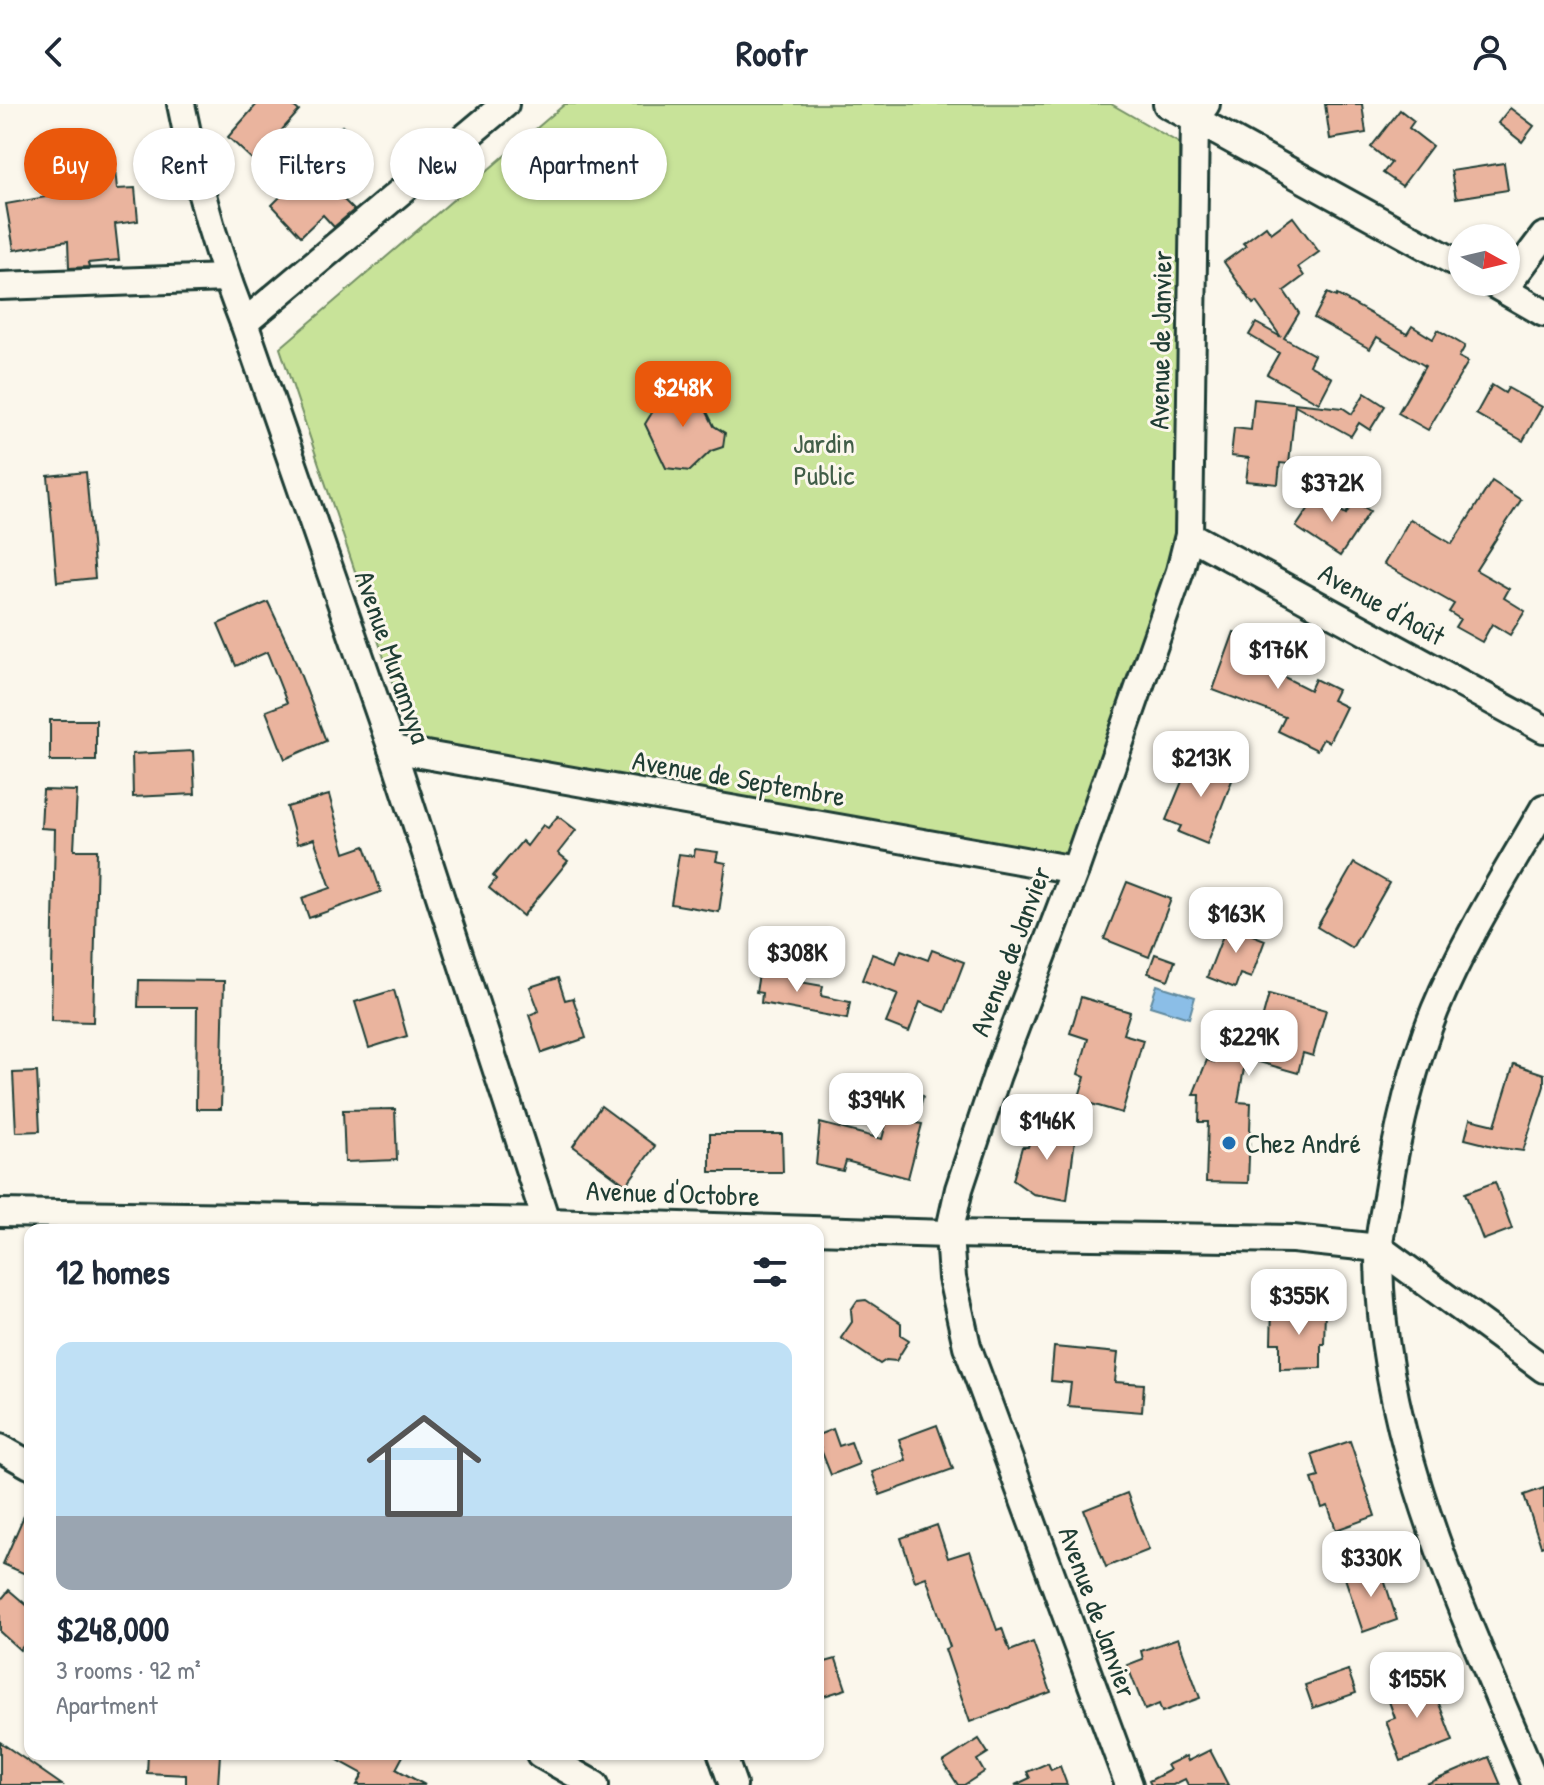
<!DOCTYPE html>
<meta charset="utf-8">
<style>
:root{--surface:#fff;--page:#f2f2f3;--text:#1f2937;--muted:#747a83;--line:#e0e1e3;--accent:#ea580c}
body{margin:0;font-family:"Patrick Hand",sans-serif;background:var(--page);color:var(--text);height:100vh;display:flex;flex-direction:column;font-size:30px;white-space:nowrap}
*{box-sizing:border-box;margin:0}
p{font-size:26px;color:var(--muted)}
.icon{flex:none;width:44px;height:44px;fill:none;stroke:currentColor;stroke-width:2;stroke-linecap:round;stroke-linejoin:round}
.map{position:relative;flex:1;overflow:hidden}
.panel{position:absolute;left:24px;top:1120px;width:800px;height:536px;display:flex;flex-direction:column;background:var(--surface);border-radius:16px;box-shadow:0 2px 6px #0004}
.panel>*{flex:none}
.top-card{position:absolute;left:24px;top:24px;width:800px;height:72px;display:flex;gap:16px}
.needle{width:52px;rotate:98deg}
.tools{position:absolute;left:1448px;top:120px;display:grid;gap:16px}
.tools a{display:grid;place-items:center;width:72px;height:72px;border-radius:50%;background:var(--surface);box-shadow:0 2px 6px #0004;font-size:40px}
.price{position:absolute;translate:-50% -68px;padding:0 18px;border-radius:16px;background:#fff;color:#222;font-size:26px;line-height:52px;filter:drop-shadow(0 2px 4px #0008)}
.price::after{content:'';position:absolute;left:50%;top:48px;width:24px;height:18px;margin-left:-12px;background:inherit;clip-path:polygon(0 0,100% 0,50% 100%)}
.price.on{background:var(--accent);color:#fff}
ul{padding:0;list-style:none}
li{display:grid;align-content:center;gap:16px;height:424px;padding:0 32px}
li+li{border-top:2px solid var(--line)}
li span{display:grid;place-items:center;height:248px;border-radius:16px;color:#555}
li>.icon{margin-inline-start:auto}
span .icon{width:144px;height:144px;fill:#fffc;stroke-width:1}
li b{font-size:34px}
h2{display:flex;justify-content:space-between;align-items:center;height:96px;padding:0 32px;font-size:34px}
.chip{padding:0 28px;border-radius:36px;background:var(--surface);box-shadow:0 2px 6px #0004;font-size:28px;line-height:72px}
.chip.on{background:var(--accent);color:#fff}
header{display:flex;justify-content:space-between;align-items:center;height:104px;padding:0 32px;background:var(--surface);font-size:36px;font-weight:700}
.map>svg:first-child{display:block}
.green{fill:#c8e399;stroke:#749066;stroke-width:2}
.water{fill:#8bbee7;stroke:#608a9f;stroke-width:2}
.building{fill:#eab49e;stroke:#1f3d34;stroke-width:2}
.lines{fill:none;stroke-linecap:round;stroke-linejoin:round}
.minor-casing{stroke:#1f3d34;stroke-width:32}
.minor{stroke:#fbf7ec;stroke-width:26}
.poi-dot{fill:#1f6fb2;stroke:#fbf7ec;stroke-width:3}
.labels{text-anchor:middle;stroke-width:6;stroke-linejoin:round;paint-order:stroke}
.street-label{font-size:28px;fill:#1f3d34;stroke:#fbf7ec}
.park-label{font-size:28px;fill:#415e48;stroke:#fbf7ec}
.poi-label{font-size:28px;fill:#1f3d34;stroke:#fbf7ec;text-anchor:start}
</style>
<header><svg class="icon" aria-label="back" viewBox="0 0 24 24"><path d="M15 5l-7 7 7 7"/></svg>Roofr<svg class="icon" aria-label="person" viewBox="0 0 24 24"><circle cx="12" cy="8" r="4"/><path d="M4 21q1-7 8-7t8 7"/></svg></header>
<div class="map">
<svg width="1544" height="1681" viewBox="0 0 1544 1681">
<rect width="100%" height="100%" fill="#fbf7ec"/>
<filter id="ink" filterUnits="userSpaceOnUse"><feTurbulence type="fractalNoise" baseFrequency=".0125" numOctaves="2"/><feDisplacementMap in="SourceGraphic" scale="16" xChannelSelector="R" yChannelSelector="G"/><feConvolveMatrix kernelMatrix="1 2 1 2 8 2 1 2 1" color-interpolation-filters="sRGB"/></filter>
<g filter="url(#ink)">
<!-- green -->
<path class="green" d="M 565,0 L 1111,0 L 1179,39 L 1179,428 L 1067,759 L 413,640 L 280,244 Z"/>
<!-- water -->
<path class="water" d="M 1157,881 L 1195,893 L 1189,914 L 1150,902 Z"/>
<!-- building -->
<g class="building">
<path d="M 257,0 L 291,0 L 299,7 L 254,57 L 228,33 Z"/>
<path d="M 1325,0 L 1362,0 L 1366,29 L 1330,35 Z"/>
<path d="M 1510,4 L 1534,22 L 1522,38 L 1498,19 Z"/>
<path d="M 1400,6 L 1414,17 L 1409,24 L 1432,42 L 1402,82 L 1383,69 L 1391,59 L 1371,43 Z"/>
<path d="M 342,22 L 352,33 L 327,57 L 352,85 L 342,94 L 354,106 L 334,123 L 323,111 L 301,132 L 272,101 L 283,90 L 276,82 Z"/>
<path d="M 113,45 L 117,85 L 135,84 L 138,117 L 115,120 L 119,156 L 88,159 L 89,163 L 69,164 L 68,137 L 14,146 L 6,100 L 80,87 L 77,48 Z"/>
<path d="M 1504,59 L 1508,86 L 1456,94 L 1451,67 Z"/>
<path d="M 1293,113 L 1319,148 L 1298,163 L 1304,172 L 1284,187 L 1299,209 L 1284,234 L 1314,251 L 1309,261 L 1332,274 L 1319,299 L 1267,270 L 1279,249 L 1249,231 L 1256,219 L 1281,233 L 1256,198 L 1253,200 L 1224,158 L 1246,142 L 1243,139 L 1266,122 L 1271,129 Z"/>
<path d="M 1327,189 L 1336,193 L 1337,191 L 1407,230 L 1412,222 L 1433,235 L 1438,226 L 1465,242 L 1459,253 L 1468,258 L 1428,326 L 1398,309 L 1425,262 L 1377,233 L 1370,245 L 1314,214 Z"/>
<path d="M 676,275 L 691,277 L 690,292 L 699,292 L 714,322 L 725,329 L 723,343 L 711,347 L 690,367 L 666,364 L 645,320 L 664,289 L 673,290 Z"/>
<path d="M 1492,281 L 1505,289 L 1508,284 L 1542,303 L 1523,337 L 1476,310 Z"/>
<path d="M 1365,289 L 1385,302 L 1370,326 L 1359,319 L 1351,332 L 1295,301 L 1289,360 L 1280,359 L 1278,380 L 1246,377 L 1249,354 L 1231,352 L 1234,324 L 1251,326 L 1254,295 L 1343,304 L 1352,310 Z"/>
<path d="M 86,368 L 95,474 L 57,478 L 48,372 Z"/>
<path d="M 1492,377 L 1521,396 L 1476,466 L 1509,485 L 1504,494 L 1525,507 L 1510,531 L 1492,520 L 1482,538 L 1455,523 L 1460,515 L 1449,508 L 1454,500 L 1384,460 L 1410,415 L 1452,440 Z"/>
<path d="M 1317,392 L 1346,410 L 1354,397 L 1370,407 L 1340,452 L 1296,423 Z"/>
<path d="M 268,498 L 292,549 L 326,637 L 285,655 L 266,607 L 287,599 L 267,548 L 236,562 L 218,520 Z"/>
<path d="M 1234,528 L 1284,546 L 1276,569 L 1310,586 L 1315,575 L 1337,586 L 1332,596 L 1346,603 L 1329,638 L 1323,635 L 1317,646 L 1278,627 L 1285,613 L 1213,586 Z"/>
<rect x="50" y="616" width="46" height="41"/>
<path d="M 193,647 L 195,690 L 133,693 L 132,650 Z"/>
<path d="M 1220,654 L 1238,661 L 1207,740 L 1178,728 L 1181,722 L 1166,716 L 1190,658 L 1214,667 Z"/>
<path d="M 43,686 L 77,687 L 74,746 L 97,746 L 93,918 L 51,917 L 55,725 L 41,724 Z"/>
<path d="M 329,691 L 345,749 L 365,742 L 381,788 L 309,814 L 302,794 L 331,784 L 314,735 L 297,740 L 287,703 Z"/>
<path d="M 558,712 L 576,726 L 558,749 L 568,757 L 523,812 L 489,784 L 496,775 L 493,772 L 522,737 L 527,742 L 543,721 L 548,724 Z"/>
<path d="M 695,745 L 718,748 L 716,757 L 726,759 L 719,808 L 671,800 L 679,750 L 694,752 Z"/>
<path d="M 1354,759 L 1389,779 L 1352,844 L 1317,823 Z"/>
<path d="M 1127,778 L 1171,795 L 1149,853 L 1104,835 Z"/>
<path d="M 1229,816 L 1254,825 L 1252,831 L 1265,836 L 1251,874 L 1240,870 L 1235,884 L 1207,873 Z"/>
<path d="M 901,846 L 928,856 L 932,846 L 964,858 L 945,908 L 920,898 L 909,928 L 886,919 L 898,890 L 862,876 L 872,850 L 896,859 Z"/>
<path d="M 1155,850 L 1175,857 L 1168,876 L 1148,869 Z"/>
<path d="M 766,860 L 791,865 L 789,876 L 823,882 L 821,892 L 850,898 L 847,915 L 761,899 L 762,889 L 756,888 L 760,864 L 766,865 Z"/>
<path d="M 558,874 L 565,896 L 573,894 L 586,934 L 542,949 L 529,911 L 539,907 L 530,883 Z"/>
<path d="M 139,876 L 224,877 L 221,1005 L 196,1005 L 197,903 L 138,903 Z"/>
<path d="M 394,886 L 407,932 L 369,944 L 355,898 Z"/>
<path d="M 1269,890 L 1326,906 L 1313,952 L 1303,949 L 1298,969 L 1252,956 L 1251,961 L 1245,959 L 1238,998 L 1251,999 L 1248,1079 L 1206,1078 L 1208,1018 L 1199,1018 L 1200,991 L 1193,991 L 1207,956 L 1214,958 L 1228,910 L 1261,919 Z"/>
<path d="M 1081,893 L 1130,908 L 1123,930 L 1143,936 L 1122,1009 L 1078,996 L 1085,973 L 1078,970 L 1088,935 L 1070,929 Z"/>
<path d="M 1514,960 L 1544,970 L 1544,982 L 1523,1047 L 1501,1044 L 1465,1035 L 1470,1015 L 1495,1021 Z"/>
<path d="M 37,968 L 40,1027 L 16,1028 L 13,969 Z"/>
<path d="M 895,985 L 923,992 L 916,1019 L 922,1020 L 908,1074 L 846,1057 L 843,1067 L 816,1061 L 820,1019 L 882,1035 Z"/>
<path d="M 601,1002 L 655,1042 L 626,1081 L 573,1042 Z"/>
<path d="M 395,1005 L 397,1056 L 345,1058 L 343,1006 Z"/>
<path d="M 1048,1019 L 1076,1028 L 1067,1096 L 1033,1090 L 1013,1076 L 1022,1043 L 1028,1043 L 1033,1026 Z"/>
<path d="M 710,1030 L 782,1030 L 783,1068 L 710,1068 Z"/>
<path d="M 1495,1078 L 1512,1125 L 1483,1136 L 1465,1089 Z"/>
<path d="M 866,1196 L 901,1219 L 901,1231 L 909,1236 L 896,1257 L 886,1256 L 880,1260 L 841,1234 L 852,1218 L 851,1206 L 857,1197 Z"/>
<path d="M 1272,1204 L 1325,1206 L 1324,1240 L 1321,1240 L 1321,1264 L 1280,1265 L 1280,1239 L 1271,1239 Z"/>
<path d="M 1054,1243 L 1118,1249 L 1115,1278 L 1144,1280 L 1142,1308 L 1068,1302 L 1071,1279 L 1051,1277 Z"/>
<path d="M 937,1321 L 953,1365 L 880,1391 L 872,1368 L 906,1356 L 899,1335 Z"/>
<path d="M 833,1325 L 839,1342 L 851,1338 L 859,1360 L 831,1371 L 818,1338 L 818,1331 Z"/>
<path d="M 1350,1337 L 1375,1412 L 1336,1426 L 1328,1402 L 1322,1404 L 1312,1375 L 1319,1373 L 1312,1350 Z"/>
<path d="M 1544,1384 L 1544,1441 L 1541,1442 L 1524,1391 Z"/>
<path d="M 1127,1389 L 1149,1446 L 1106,1463 L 1084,1406 Z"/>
<path d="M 30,1398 L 30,1472 L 3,1460 Z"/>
<path d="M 937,1421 L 948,1454 L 970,1447 L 997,1526 L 1002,1524 L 1010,1547 L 1033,1538 L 1051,1588 L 970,1618 L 945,1545 L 950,1543 L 926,1473 L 915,1477 L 901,1434 Z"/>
<path d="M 1380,1463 L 1397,1516 L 1363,1528 L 1345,1474 Z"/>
<path d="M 9,1486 L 30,1504 L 30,1534 L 20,1546 L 0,1528 L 0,1497 Z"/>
<path d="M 1178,1534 L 1200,1594 L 1162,1608 L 1159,1600 L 1145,1606 L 1127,1561 L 1143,1555 L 1141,1547 Z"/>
<path d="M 836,1555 L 846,1585 L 818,1594 L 818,1560 Z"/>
<path d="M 1348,1566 L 1356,1589 L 1313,1604 L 1305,1581 Z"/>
<path d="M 1429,1573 L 1453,1637 L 1401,1657 L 1386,1617 L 1395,1614 L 1386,1589 Z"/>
<path d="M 979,1635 L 988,1649 L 977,1656 L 984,1668 L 964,1681 L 958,1681 L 943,1658 Z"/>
<path d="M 0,1638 L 62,1681 L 0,1681 Z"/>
<path d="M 1210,1646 L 1228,1681 L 1188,1681 L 1185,1675 L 1173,1681 L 1151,1681 L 1149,1677 L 1170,1666 L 1167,1661 L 1186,1652 L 1188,1657 Z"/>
<path d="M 148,1650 L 220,1650 L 218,1681 L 186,1681 L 186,1671 L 147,1669 Z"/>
<path d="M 327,1650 L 404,1650 L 396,1665 L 425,1681 L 357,1681 L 363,1670 Z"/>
<path d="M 1489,1653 L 1501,1681 L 1424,1681 Z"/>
<path d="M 1048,1659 L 1051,1666 L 1060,1662 L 1067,1681 L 1015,1681 L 1030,1674 L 1027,1668 Z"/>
</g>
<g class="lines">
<defs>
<g id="minor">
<path d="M 181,0 C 196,77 215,146 244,219 L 392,645 L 549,1126"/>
<path d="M 1167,0 L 1462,162"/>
<path d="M 1490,178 L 1544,209"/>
<path d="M 0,182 L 226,174"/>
<path d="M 1504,185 L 1544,132"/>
<path d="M 244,219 L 505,0"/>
<path d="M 1189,431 L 1544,625"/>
<path d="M 392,645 L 1075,766"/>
<path d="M 0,1109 L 546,1118 L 949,1130 L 1293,1135 L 1379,1144 L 1544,1265"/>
<path d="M 0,1344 L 30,1361"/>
<path d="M 540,1650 L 595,1681"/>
<path d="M 722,1650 L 733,1681"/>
<path d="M 1129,1681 L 967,1242 L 952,1174 L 949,1130 L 959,1085 L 997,971 L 1075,766 L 1180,467 L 1189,431 L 1195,15 L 1206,0"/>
<path d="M 1536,1681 C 1465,1510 1378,1336 1379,1146 C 1379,1129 1384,1110 1387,1093 C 1397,1029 1411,966 1435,906 C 1464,836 1506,770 1544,704"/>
</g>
</defs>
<!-- minor casing -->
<use href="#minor" class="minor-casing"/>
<!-- minor -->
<use href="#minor" class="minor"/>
</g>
</g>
<!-- markers -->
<circle class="poi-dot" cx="1229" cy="1039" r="8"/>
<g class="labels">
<!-- street labels -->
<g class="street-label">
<text transform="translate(1160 236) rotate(-89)" y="10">Avenue de Janvier</text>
<text transform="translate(1382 500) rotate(29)" y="10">Avenue d'Août</text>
<text transform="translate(393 553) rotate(71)" y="10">Avenue Muramvya</text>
<text transform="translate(739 674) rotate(10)" y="10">Avenue de Septembre</text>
<text transform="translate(1010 847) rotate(-69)" y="10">Avenue de Janvier</text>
<text transform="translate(673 1089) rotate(2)" y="10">Avenue d'Octobre</text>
<text transform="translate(1098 1508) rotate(70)" y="10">Avenue de Janvier</text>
</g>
<!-- park labels -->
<g class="park-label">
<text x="824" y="349">Jardin<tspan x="824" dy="32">Public</tspan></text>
</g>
<!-- poi labels -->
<g class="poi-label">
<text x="1245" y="1049">Chez André</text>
</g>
</g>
</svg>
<div class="tools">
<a><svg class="needle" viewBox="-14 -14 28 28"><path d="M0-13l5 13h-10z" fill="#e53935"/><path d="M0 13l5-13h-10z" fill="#747a83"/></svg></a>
</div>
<b class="price on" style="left:683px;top:325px">$248K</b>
<b class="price" style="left:1332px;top:420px">$372K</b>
<b class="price" style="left:1278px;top:587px">$176K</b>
<b class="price" style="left:1201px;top:695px">$213K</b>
<b class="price" style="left:1236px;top:851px">$163K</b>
<b class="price" style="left:797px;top:890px">$308K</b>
<b class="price" style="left:1249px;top:974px">$229K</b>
<b class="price" style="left:876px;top:1037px">$394K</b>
<b class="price" style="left:1047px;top:1058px">$146K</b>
<b class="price" style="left:1299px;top:1233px">$355K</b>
<b class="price" style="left:1371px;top:1495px">$330K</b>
<b class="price" style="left:1417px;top:1616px">$155K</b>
<div class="top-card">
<a class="chip on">Buy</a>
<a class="chip">Rent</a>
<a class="chip">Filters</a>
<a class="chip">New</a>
<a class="chip">Apartment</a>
</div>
<section class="panel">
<h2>12 homes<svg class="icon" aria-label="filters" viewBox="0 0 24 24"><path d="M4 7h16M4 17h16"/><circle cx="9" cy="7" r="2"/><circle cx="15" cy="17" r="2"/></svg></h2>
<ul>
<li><span style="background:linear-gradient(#bfe0f5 70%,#9aa5b1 0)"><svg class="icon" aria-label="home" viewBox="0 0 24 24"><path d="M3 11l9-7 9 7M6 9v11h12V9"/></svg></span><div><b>$248,000</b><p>3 rooms · 92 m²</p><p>Apartment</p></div></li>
</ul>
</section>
</div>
